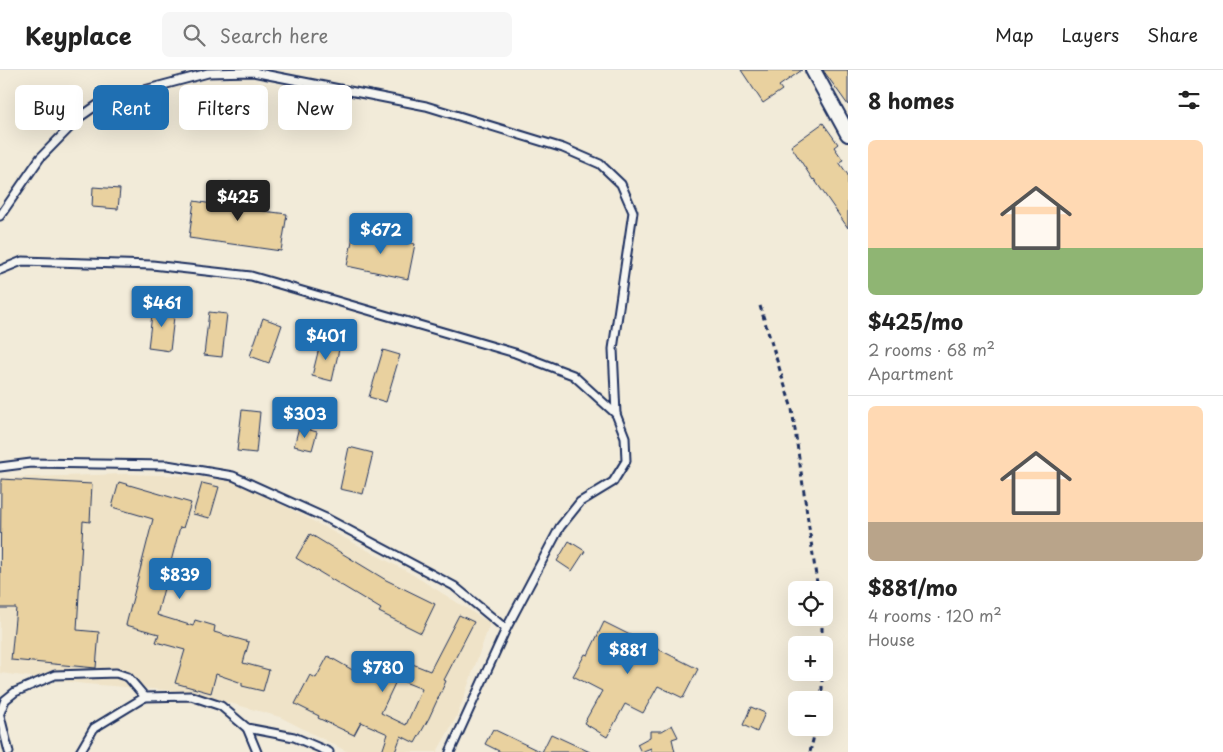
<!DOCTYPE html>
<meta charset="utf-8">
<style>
:root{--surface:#fff;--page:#f6f6f6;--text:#222;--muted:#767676;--line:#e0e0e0;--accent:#1f6fb2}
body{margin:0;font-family:"Playpen Sans",sans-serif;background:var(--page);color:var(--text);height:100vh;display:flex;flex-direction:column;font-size:19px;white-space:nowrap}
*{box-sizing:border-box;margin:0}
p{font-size:16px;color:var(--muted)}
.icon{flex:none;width:28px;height:28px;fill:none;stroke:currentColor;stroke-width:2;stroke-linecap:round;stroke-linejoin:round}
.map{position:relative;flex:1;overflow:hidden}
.side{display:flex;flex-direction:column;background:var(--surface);width:375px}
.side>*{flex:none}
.top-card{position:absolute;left:15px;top:15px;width:475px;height:45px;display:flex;gap:10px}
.buttons{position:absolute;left:788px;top:511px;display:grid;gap:10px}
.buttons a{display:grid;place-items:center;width:45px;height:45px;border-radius:8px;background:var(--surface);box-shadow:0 5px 20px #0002;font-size:25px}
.price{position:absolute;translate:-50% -42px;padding:0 11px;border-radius:5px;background:var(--accent);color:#fff;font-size:16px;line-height:32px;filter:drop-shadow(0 1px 2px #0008)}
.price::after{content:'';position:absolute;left:50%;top:30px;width:15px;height:11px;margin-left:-8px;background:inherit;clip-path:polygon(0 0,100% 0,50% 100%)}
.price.active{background:#222;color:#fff}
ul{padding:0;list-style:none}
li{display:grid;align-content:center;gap:10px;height:265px;padding:0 20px}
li+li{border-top:1px solid var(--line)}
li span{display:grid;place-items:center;height:155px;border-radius:8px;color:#555}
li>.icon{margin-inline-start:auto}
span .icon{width:90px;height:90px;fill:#fffc;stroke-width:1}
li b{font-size:21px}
h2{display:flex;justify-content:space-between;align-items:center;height:60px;padding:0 20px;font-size:21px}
.chip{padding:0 18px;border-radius:8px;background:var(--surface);box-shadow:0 5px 20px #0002;font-size:18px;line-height:45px}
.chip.active{background:var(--accent);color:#fff}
header{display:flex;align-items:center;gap:30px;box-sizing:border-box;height:70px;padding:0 25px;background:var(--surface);border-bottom:1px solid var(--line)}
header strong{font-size:24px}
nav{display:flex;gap:28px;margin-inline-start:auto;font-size:18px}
.search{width:350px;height:45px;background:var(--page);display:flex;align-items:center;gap:12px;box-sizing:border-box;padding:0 18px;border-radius:8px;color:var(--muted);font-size:19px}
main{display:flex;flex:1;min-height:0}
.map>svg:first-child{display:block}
.built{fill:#efe3c8}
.building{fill:#e9d19f;stroke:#1b2f5e;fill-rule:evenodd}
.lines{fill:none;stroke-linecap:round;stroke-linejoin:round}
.service-casing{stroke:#1b2f5e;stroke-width:11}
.minor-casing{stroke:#1b2f5e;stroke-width:18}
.path{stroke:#1b2f5e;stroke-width:3;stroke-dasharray:5 4;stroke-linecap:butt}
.service{stroke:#f6f6f2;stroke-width:7}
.minor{stroke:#f6f6f2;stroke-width:14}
</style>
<header>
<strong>Keyplace</strong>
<div class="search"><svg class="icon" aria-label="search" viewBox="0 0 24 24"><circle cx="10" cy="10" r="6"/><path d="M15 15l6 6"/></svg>Search here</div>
<nav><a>Map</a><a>Layers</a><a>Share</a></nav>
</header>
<main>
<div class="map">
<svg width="848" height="682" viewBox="0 0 848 682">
<rect width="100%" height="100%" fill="#f2ebd9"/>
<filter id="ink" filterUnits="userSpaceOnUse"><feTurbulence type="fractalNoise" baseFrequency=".02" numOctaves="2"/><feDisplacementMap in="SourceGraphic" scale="10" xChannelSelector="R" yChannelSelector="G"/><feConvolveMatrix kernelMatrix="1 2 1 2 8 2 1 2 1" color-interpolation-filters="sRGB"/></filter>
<g filter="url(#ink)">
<!-- built -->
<path class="built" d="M 125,404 L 193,406 L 232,411 L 281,434 L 410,503 L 490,553 L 458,644 L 437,682 L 348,682 L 280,647 L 191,622 L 86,614 L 0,603 L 0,408 Z"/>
<!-- building -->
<g class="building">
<path d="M 741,0 L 802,0 L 779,16 L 782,20 L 763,33 Z"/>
<path d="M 823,0 L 848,0 L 848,35 Z"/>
<path d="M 823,53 L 838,74 L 834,77 L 843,90 L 839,92 L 848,105 L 848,158 L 814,109 L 813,110 L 791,76 Z"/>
<path d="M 229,112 L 253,115 L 248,139 L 287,144 L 281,181 L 189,168 L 194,131 L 225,136 Z"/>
<path d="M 93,117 L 120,119 L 118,139 L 92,137 Z"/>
<path d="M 354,161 L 415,174 L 408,209 L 347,196 Z"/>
<path d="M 153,236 L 175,238 L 170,281 L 148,278 Z"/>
<path d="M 209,242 L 227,244 L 222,287 L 204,285 Z"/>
<path d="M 263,248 L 282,255 L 269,293 L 250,286 Z"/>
<path d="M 321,270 L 340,275 L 332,311 L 312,306 Z"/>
<path d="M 383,280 L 400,285 L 386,332 L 369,327 Z"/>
<path d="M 242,340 L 260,342 L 256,383 L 237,381 Z"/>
<path d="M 299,357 L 317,362 L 312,380 L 294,376 Z"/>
<path d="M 349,377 L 373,383 L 363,424 L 340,419 Z"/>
<path d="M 1,409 L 92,414 L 90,452 L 83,451 L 77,560 L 99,562 L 96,598 L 11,590 L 16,538 L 0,538 Z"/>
<path d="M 119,412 L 191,433 L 183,458 L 180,457 L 157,545 L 193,556 L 195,550 L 215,556 L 214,562 L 249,572 L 243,593 L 269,600 L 263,621 L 242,616 L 242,613 L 216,604 L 211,623 L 175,613 L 185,580 L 156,572 L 159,564 L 126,555 L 153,449 L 112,437 Z"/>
<path d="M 202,413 L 219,417 L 210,448 L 193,444 Z"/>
<path d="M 310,464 L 386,510 L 435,534 L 421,563 L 379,542 L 381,539 L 296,488 Z"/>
<path d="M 569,471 L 585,481 L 572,501 L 557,491 Z"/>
<path d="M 459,545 L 474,552 L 444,610 L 446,611 L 429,648 L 415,673 L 401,666 L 395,682 L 382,682 L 388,664 L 361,652 L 354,665 L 318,648 L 319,646 L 295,634 L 310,605 L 316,608 L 328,586 L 377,614 L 390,585 L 430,601 ZM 397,609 L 422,619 L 406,655 L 381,643 Z"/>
<path d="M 604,552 L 698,599 L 683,628 L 658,616 L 643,643 L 625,634 L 607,667 L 584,653 L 602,621 L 573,606 L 585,584 L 588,585 Z"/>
<path d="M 751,637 L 765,643 L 757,662 L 743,655 Z"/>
<path d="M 672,655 L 678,667 L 672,669 L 675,682 L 651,682 L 651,678 L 641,682 L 637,674 L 650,667 L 650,661 L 662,661 Z"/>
<path d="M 493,659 L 541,682 L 501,682 L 485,674 Z"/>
<path d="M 551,664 L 590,682 L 542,682 Z"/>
</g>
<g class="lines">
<defs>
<g id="service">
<path d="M 0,146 L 40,88 L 80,47 L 103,31 L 208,3 L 253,2 L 426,36 L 563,78 L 600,94 L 621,114 L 633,142 L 613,279 L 616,344"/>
<path d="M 0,200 L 22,191 L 152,195 L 251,206 L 515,283 L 573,305 L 616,344 L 625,367 L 626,391 L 613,412 L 580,432 L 560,457 L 506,559 L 450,682"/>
<path d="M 0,397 L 31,393 L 167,395 L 233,406 L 328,449 L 454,516 L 506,559"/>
<path d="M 0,643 L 5,630 L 15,622 L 55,605 L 116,603 L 128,607 L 145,627 L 191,626 L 221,636 L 247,658 L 294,667 L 329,682"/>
<path d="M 0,646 L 9,682"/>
<path d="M 247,658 L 257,682"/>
<path d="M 80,682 L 94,658 L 145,627"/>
</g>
<path id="minor" d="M 813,0 L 848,64"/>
</defs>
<!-- service casing -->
<use href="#service" class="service-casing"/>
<!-- minor casing -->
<use href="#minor" class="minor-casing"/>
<!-- path -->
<g class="path">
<path d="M 760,236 L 792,339 L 818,520"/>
<path d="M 822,548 L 822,575"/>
<path d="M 822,630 L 822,602"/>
<path d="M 810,682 L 816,658"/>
</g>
<!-- service -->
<use href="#service" class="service"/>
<!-- minor -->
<use href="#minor" class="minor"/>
</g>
</g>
</svg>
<div class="buttons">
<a><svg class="icon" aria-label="locate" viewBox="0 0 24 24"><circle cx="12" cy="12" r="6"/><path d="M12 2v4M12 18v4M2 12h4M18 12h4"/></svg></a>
<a>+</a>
<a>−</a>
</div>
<b class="price active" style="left:238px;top:152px">$425</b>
<b class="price" style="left:381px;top:185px">$672</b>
<b class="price" style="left:162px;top:258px">$461</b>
<b class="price" style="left:326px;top:291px">$401</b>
<b class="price" style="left:305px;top:369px">$303</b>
<b class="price" style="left:180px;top:530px">$839</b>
<b class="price" style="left:628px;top:605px">$881</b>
<b class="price" style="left:383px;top:623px">$780</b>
<div class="top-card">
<a class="chip">Buy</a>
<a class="chip active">Rent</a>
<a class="chip">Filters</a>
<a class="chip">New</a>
</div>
</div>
<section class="side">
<h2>8 homes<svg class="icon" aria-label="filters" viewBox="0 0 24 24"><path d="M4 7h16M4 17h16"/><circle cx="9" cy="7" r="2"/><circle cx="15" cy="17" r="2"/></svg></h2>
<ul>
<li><span style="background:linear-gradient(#ffd9b3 70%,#8fb573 0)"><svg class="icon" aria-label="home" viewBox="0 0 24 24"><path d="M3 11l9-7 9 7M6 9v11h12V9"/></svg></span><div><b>$425/mo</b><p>2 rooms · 68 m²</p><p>Apartment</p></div></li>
<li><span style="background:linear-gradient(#ffd9b3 75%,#b9a48a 0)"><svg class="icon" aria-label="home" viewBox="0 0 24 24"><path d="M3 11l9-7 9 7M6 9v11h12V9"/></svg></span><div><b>$881/mo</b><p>4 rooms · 120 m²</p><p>House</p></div></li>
</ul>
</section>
</main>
